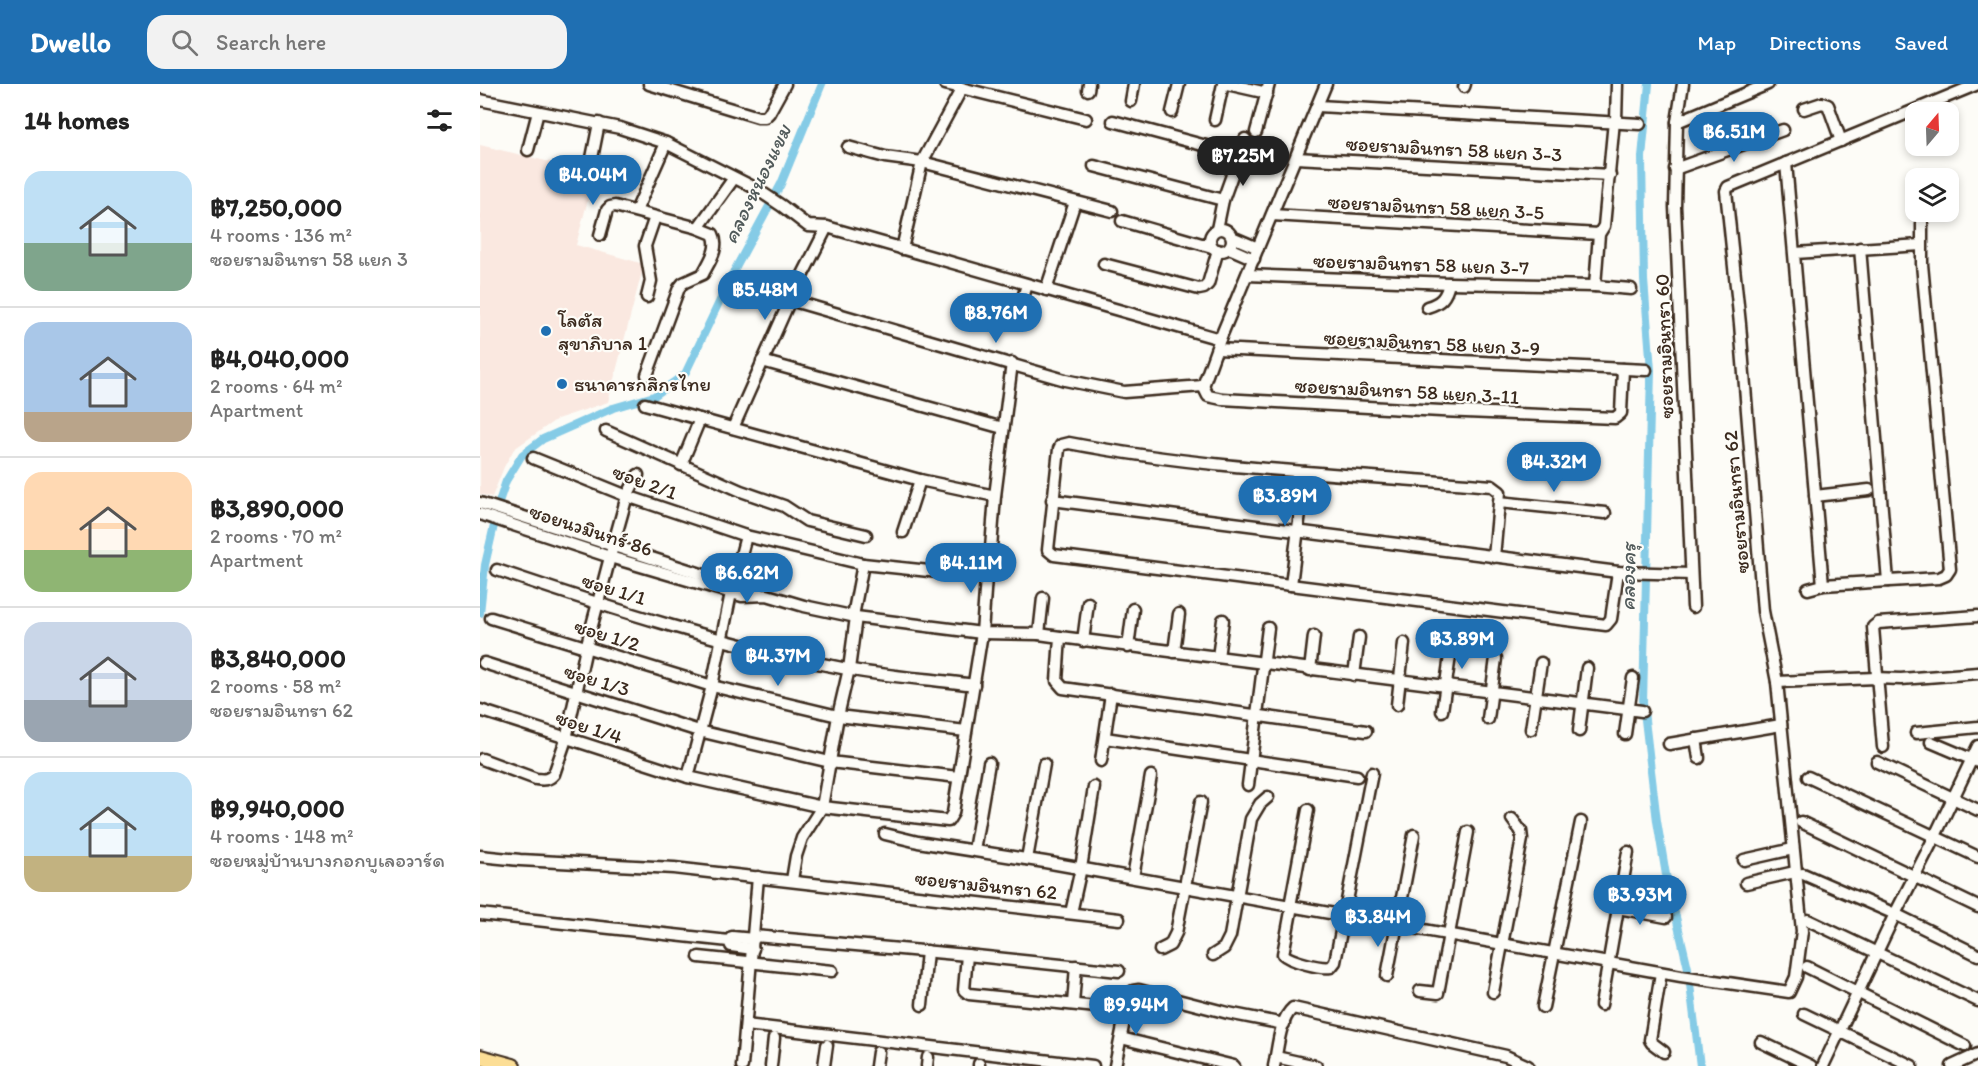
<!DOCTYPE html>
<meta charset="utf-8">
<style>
:root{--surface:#fff;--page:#f2f2f2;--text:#222;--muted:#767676;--line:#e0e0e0;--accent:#1f6fb2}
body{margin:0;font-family:Itim,"Playpen Sans Thai",sans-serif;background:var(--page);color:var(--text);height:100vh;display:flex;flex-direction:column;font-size:22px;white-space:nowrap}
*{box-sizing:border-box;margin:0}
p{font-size:20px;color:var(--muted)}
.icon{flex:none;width:33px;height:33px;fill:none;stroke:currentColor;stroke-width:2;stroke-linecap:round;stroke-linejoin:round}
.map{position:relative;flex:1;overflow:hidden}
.sheet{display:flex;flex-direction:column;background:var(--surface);width:480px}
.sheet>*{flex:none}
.needle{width:39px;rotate:19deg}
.controls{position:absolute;left:1425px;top:18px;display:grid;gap:12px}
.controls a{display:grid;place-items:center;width:54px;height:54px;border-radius:12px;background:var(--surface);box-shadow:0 3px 9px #0003;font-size:30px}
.price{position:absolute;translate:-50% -51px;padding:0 14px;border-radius:21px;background:var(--accent);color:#fff;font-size:20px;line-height:39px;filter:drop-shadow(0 2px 3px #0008)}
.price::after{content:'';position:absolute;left:50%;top:36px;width:18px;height:14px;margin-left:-9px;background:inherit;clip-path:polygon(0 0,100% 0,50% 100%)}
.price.on{background:#222;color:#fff}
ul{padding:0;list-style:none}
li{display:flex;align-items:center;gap:18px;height:150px;padding:0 24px}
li+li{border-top:2px solid var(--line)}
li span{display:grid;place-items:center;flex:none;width:168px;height:120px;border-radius:18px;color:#555}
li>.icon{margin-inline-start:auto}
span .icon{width:72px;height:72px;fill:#fffc;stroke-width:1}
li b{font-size:26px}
h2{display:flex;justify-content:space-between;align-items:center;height:72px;padding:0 24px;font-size:26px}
header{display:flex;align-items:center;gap:36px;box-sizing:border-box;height:84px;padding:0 30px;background:var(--accent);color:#fff}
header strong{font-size:28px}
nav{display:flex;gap:33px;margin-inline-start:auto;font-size:21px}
.search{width:420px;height:54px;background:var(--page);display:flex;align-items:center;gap:15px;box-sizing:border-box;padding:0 21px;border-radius:18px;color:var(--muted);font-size:22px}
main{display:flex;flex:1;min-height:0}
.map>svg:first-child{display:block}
.built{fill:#fae8e0}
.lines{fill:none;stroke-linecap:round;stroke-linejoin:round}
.canal{stroke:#85cbe6;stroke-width:8}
.minor-casing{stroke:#3b2a1e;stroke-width:15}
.major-casing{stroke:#3b2a1e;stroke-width:18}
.minor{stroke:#fdfcf7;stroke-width:10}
.major{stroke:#fcde96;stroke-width:14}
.poi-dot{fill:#1f6fb2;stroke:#fdfcf7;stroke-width:2}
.labels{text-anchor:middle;stroke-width:4.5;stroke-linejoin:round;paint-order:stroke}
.street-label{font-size:20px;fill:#3b2a1e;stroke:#fdfcf7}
.poi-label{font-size:20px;fill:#3b2a1e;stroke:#fdfcf7;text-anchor:start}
.water-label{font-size:21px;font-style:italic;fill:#515a5a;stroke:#fdfcf7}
</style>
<header>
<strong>Dwello</strong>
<div class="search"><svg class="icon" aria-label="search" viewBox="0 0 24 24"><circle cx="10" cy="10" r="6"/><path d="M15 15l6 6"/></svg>Search here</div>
<nav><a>Map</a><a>Directions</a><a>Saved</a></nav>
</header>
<main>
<section class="sheet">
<h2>14 homes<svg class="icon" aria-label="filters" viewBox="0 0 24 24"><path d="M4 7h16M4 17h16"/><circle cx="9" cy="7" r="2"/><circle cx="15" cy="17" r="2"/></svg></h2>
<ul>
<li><span style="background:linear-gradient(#bfe0f5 60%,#7fa58c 0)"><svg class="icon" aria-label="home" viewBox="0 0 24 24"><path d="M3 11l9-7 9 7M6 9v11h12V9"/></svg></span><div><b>฿7,250,000</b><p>4 rooms · 136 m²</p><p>ซอยรามอินทรา 58 แยก 3</p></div></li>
<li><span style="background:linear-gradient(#a9c7e8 75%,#b9a48a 0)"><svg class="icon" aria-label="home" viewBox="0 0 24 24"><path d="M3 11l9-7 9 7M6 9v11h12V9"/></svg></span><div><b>฿4,040,000</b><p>2 rooms · 64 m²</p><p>Apartment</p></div></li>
<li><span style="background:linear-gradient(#ffd9b3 65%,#8fb573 0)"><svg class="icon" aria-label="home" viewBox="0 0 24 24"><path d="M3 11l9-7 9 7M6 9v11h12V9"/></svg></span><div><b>฿3,890,000</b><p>2 rooms · 70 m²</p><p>Apartment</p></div></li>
<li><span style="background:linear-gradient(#c9d6e8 65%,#9aa5b1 0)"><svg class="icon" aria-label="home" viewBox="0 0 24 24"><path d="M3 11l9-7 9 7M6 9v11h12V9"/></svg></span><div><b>฿3,840,000</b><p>2 rooms · 58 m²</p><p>ซอยรามอินทรา 62</p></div></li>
<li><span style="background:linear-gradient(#bfe0f5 70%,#c2b280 0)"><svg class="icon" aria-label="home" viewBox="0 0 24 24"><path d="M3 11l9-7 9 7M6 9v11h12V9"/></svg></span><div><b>฿9,940,000</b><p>4 rooms · 148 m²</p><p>ซอยหมู่บ้านบางกอกบูเลอวาร์ด</p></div></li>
</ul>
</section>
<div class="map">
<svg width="1498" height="982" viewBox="0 0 1498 982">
<rect width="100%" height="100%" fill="#fdfcf7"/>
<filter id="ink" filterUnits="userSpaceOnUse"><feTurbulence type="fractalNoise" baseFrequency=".0167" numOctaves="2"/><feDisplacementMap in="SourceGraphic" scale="12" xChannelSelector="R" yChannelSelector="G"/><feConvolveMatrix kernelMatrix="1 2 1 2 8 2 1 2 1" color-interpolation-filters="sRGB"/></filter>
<g filter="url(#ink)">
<!-- built -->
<path class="built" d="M 0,61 L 115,89 L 96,161 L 164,180 L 128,318 L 77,335 L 34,365 L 24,383 L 12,413 L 0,410 Z"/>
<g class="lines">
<!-- canal -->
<g class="canal">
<path d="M 1169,0 L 1162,73 L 1164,196 L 1171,286 L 1163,619 L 1177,737 L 1186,791 L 1208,884 L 1220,982"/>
<path d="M 0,529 L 5,481 L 20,415 L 26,397 L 42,371 L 63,355 L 133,324 L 174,312 L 205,290 L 253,189 L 301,100 L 342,0"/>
</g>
<defs>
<g id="minor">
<path d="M 169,0 L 278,33 L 285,33 L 289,29 L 305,0"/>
<path d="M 465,0 L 606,35"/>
<path d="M 747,0 L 787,9"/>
<path d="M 1203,0 L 1197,38 L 1195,123 L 1213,523"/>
<path d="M 984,3 L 985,0"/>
<path d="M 608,6 L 609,0"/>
<path d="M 0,16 L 140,44 L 186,59 L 275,104 L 302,122 L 328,142 L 347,143 L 740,255"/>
<path d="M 651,17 L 654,0"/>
<path d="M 838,22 L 1160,40"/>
<path d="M 1324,25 L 1342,19 L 1348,21 L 1361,57"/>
<path d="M 692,28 L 699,0"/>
<path d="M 735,36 L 743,0"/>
<path d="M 633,37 L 760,71"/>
<path d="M 1136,37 L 1137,0"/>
<path d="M 1197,38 L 1288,0"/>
<path d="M 776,48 L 789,0"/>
<path d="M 368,63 L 405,73 L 442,78 L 632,127"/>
<path d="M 48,66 L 58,28"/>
<path d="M 816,74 L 1130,91"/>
<path d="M 1306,79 L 1343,501"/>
<path d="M 614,82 L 743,116"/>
<path d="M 110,84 L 119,39"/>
<path d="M 1195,85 L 1303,46"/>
<path d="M 156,127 L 186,59"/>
<path d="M 792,131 L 1119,150"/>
<path d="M 642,137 L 732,163"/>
<circle cx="741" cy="156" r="11"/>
<path d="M 737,145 L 743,116 L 765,55"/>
<path d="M 120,151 L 127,126 L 130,123 L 135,122 L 218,144"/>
<path d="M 752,153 L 778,164"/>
<path d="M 749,164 L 774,175"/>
<path d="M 1380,164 L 1408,497"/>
<path d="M 422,165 L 442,78 L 482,4"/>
<path d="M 1315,169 L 1441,161"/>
<path d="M 624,180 L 719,205 L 724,204 L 728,200 L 738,166"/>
<path d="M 767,191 L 969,199 L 1115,202 L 1151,205"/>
<path d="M 1115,202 L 1119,150 L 1124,142 L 1134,37"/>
<path d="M 566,206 L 595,118"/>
<path d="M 167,213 L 171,197 L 165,162 L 175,133"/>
<path d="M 310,216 L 585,296 L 644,308 L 723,302"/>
<path d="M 947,223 C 961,219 966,213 969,199"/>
<path d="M 537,232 L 547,201"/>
<path d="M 737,265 L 1166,286"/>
<path d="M 282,277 L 523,344"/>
<path d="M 167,291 L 199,204 L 203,199 L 223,190 C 229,178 240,164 233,150 L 218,144 L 254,94"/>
<path d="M 723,302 L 728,312 L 742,315 L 961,327 L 1135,334 L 1141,329 L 1143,285"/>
<path d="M 723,302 L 740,255 L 846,0"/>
<path d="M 165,320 L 440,396 L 515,412"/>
<path d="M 253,344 L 310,216 L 347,143"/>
<path d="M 126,347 L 261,407 L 304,422 L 327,437 L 386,451"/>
<path d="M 53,374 L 147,412 L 266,452 L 383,480 L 506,493"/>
<path d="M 201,381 L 220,335"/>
<path d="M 1335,412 L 1389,406"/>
<path d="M 572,416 L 1138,488 L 1211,490"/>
<path d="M 1019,418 L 1125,429"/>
<path d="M 0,419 L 280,509"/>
<path d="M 0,430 L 130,473 L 262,512 L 287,511 L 324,522 L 376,533 L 502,549 L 559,550 L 580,553 L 577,597 L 583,604 L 886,647"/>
<path d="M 423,448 L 440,396"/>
<path d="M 511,464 L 515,412 L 532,279"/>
<path d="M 1014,473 L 1020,408 L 1012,402 C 871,390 729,386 589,359 L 581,361 L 579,365 L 568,466 L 574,471 L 1126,541 L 1131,535 L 1138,488"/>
<path d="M 17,486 C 132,525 248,562 367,585 C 409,593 452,595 494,601"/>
<path d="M 811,501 L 825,388"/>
<path d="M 1328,505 L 1343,501 L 1459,494 L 1466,491 L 1470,485 L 1442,180 L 1442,132"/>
<path d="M 373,532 L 383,480"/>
<path d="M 11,534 L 232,602 L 358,632 L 486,647"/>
<path d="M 559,550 L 563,514"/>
<path d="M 580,553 L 1162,627"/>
<path d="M 603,557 L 608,519"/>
<path d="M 648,563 L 653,525"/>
<path d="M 694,568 L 699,530"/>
<path d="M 738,573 L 743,536"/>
<path d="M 4,579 L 219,647 L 350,678 L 478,693"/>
<path d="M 830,586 L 834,552"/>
<path d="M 874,591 L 879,553"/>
<path d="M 1297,598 L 1396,594 L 1421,595 L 1498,589"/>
<path d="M 917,621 L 924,559"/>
<path d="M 0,626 L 208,693 L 342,723 L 468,737 L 473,729 L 502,549 L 506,493 L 510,474"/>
<path d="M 962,627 L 971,565"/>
<path d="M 1008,635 L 1016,574"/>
<path d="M 1051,645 L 1061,579"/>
<path d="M 1099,647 L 1107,584"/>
<path d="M 1436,649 L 1498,643"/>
<path d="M 1145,650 L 1153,594"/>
<path d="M 625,654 L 877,692"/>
<path d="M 1216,655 L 1219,674"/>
<path d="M 1451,658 L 1498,678"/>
<path d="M 1189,660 L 1301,641"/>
<path d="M 1403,663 L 1393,543 L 1398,539 L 1498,532"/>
<path d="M 2,675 L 56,695 C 64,696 69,696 74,690 L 86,655 L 106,564 L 133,462 L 147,412 L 158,391"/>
<path d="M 621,677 L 631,610"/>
<path d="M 1397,678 L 1498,726"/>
<path d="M 208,693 L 232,602 L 251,509 L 266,452"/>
<path d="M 1328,693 L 1498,773"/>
<path d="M 768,701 L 788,544"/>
<path d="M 1321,738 L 1498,823"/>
<path d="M 405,750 L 438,758 L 565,778 L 1201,892 L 1309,908 L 1316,893 L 1322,847 L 1297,598 L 1283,527 L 1260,240 L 1246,107 L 1248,103 L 1498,0"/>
<path d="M 494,766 L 509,679"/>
<path d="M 0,772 L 40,776 L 194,784 L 639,835"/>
<path d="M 547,775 L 564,680"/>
<path d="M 1264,776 L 1313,765"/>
<path d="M 1323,790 L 1415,830 L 1498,871"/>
<path d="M 653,793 L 671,692"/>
<path d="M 312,796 L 316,772 L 322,754 L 342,723 L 358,632 L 369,585 L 376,533"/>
<path d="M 1266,799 L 1315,788"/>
<path d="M 810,822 L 828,726"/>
<path d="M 812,822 L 803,870 C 810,877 841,885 851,883 L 855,878 L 892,689"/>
<path d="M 1138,824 L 1186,833"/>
<path d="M 591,829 L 601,784 L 614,703"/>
<path d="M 0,830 L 249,857 L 251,862 L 273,865"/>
<path d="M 1328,836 L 1498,917"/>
<path d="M 274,852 L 487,871 L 639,887"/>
<path d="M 249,857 L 252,853 L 274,855"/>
<path d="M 680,866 L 690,861 L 696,849 L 721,718"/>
<path d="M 487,871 L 484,906 L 489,910 L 636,925"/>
<path d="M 733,871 L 744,864 L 750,852 L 771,735 L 780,720 L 788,713"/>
<path d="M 219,873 L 352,887"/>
<path d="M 1327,883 L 1485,962"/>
<path d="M 1181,889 L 1170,956 L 1172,959 L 1184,968"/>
<path d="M 907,892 L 934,751"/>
<path d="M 940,907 L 958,909 L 988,748"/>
<path d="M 1013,908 L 1042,755 L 1041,747 L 1032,735"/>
<path d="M 593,920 L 596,882"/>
<path d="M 442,921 L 447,867"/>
<path d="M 1121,921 L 1148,768"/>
<path d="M 1063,923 L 1101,738"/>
<path d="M 1324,930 L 1432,982"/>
<path d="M 266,941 L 613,982"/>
<path d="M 641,954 L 754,982"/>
<path d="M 1281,958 L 1331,982"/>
<path d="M 796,973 L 836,982"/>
<path d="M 262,982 L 278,793"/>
<path d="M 291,982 L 294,954"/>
<path d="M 344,982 L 347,961"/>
<path d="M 396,982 L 398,968"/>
<path d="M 447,982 L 448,973"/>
<path d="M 499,982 L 499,980"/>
<path d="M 635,982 L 649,912 L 653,907 L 659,906 L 748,929 L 804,940"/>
<path d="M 794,982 C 798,965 799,936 813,924 L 1026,972 L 1048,982"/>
<path d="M 1343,982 L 1415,830 L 1454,754 L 1498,662"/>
<path d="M 1472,982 L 1498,970"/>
</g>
<path id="major" d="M 0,973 L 33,982"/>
</defs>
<!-- minor casing -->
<use href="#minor" class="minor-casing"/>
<!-- major casing -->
<use href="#major" class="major-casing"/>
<!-- minor -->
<use href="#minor" class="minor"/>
<!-- major -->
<use href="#major" class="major"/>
</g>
</g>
<!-- markers -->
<g class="poi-dot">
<circle cx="66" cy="247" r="6"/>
<circle cx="82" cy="300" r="6"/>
</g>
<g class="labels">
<!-- street labels -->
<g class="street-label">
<text transform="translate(974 65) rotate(3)" y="7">ซอยรามอินทรา 58 แยก 3-3</text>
<text transform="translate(956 123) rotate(3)" y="7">ซอยรามอินทรา 58 แยก 3-5</text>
<text transform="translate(941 180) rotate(2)" y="7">ซอยรามอินทรา 58 แยก 3-7</text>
<text transform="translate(952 259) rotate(3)" y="7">ซอยรามอินทรา 58 แยก 3-9</text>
<text transform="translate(1184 262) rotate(-92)" y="7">ซอยรามอินทรา 60</text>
<text transform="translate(927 307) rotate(3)" y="7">ซอยรามอินทรา 58 แยก 3-11</text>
<text transform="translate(165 398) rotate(20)" y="7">ซอย 2/1</text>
<text transform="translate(1256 418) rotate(-95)" y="7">ซอยรามอินทรา 62</text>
<text transform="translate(111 446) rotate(18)" y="7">ซอยนวมินทร์ 86</text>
<text transform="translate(134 505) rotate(17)" y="7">ซอย 1/1</text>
<text transform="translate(127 551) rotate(17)" y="7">ซอย 1/2</text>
<text transform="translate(117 596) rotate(17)" y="7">ซอย 1/3</text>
<text transform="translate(109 643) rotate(18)" y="7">ซอย 1/4</text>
<text transform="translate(506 801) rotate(6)" y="7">ซอยรามอินทรา 62</text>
</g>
<!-- poi labels -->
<g class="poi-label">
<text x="78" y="243">โลตัส<tspan x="78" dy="23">สุขาภิบาล 1</tspan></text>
<text x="94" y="307">ธนาคารกสิกรไทย</text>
</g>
<!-- water labels -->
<g class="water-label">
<text transform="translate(277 100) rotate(-64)" y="7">คลองหนองแขม</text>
<text transform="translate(1148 493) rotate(-89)" y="7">คลองครุ</text>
</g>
</g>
</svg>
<div class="controls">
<a><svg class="needle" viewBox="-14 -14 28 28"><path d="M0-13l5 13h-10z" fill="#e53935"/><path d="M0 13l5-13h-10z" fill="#767676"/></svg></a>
<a><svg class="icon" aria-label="layers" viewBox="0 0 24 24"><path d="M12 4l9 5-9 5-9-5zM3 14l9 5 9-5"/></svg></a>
</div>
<b class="price" style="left:1254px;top:79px">฿6.51M</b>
<b class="price on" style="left:763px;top:103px">฿7.25M</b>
<b class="price" style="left:113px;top:122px">฿4.04M</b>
<b class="price" style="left:285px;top:237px">฿5.48M</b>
<b class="price" style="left:516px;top:260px">฿8.76M</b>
<b class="price" style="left:1074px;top:409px">฿4.32M</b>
<b class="price" style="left:805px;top:443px">฿3.89M</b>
<b class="price" style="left:491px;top:510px">฿4.11M</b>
<b class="price" style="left:267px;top:520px">฿6.62M</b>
<b class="price" style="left:982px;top:586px">฿3.89M</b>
<b class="price" style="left:298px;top:603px">฿4.37M</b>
<b class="price" style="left:1160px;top:842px">฿3.93M</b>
<b class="price" style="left:898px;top:864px">฿3.84M</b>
<b class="price" style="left:656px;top:952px">฿9.94M</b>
</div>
</main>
